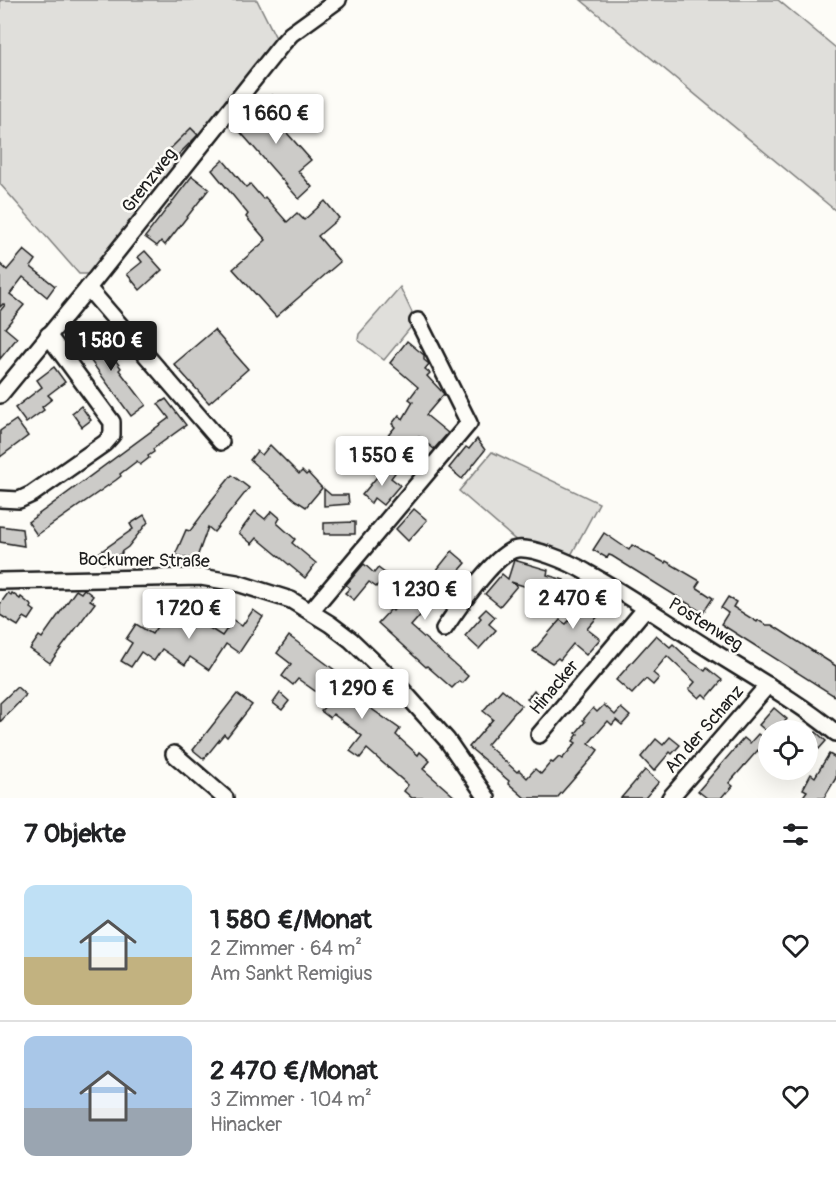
<!DOCTYPE html>
<html lang="de">
<meta charset="utf-8">
<style>
:root{--surface:#fff;--page:#f6f6f6;--text:#202124;--muted:#757577;--line:#e0e0e0;--accent:#1c1c1c}
body{margin:0;font-family:Pangolin,sans-serif;background:var(--page);color:var(--text);height:100vh;display:flex;flex-direction:column;font-size:22px;white-space:nowrap}
*{box-sizing:border-box;margin:0}
p{font-size:20px;color:var(--muted)}
.icon{flex:none;width:33px;height:33px;fill:none;stroke:currentColor;stroke-width:2;stroke-linecap:round;stroke-linejoin:round}
.map{position:relative;height:798px;overflow:hidden}
.sheet{display:flex;flex-direction:column;background:var(--surface);flex:1}
.sheet>*{flex:none}
.tools{position:absolute;left:758px;top:720px;display:grid;gap:12px}
.tools a{display:grid;place-items:center;width:60px;height:60px;border-radius:50%;background:var(--surface);box-shadow:0 6px 24px #0002;font-size:30px}
.price{position:absolute;translate:-50% -51px;padding:0 14px;border-radius:6px;background:#fff;color:#222;font-size:20px;line-height:39px;filter:drop-shadow(0 2px 3px #0008)}
.price::after{content:'';position:absolute;left:50%;top:36px;width:18px;height:14px;margin-left:-9px;background:inherit;clip-path:polygon(0 0,100% 0,50% 100%)}
.price.current{background:var(--accent);color:#fff}
ul{padding:0;list-style:none}
li{display:flex;align-items:center;gap:18px;height:150px;padding:0 24px}
li+li{border-top:2px solid var(--line)}
li span{display:grid;place-items:center;flex:none;width:168px;height:120px;border-radius:12px;color:#555}
li>.icon{margin-inline-start:auto}
span .icon{width:72px;height:72px;fill:#fffc;stroke-width:1}
li b{font-size:26px}
h2{display:flex;justify-content:space-between;align-items:center;height:72px;padding:0 24px;font-size:26px}
.map>svg:first-child{display:block}
.green{fill:#e0dfdb;stroke:#7e7e7c;stroke-width:1.5}
.building{fill:#cccbc8;stroke:#1c1c1c;stroke-width:1.5}
.lines{fill:none;stroke-linecap:round;stroke-linejoin:round}
.minor-casing{stroke:#1c1c1c;stroke-width:20}
.minor{stroke:#fdfcf7;stroke-width:15}
.labels{text-anchor:middle;stroke-width:5;stroke-linejoin:round;paint-order:stroke}
.street-label{font-size:18px;fill:#1c1c1c;stroke:#fdfcf7}
</style>
<div class="map">
<svg width="836" height="798" viewBox="0 0 836 798">
<rect width="100%" height="100%" fill="#fdfcf7"/>
<filter id="ink" filterUnits="userSpaceOnUse"><feTurbulence type="fractalNoise" baseFrequency=".0167" numOctaves="2"/><feDisplacementMap in="SourceGraphic" scale="12" xChannelSelector="R" yChannelSelector="G"/><feConvolveMatrix kernelMatrix="1 2 1 2 8 2 1 2 1" color-interpolation-filters="sRGB"/></filter>
<g filter="url(#ink)">
<!-- green -->
<g class="green">
<path d="M 0,0 L 257,0 L 279,44 L 97,274 L 79,274 L 0,184 Z"/>
<path d="M 581,0 L 778,0 L 836,48 L 836,211 Z"/>
<path d="M 400,287 L 416,321 L 384,360 L 358,340 L 359,334 Z"/>
<path d="M 492,452 L 599,503 L 570,557 L 519,543 L 459,491 Z"/>
</g>
<!-- building -->
<g class="building">
<path d="M 272,95 L 289,115 L 279,124 L 311,160 L 298,171 L 312,187 L 299,199 L 236,127 Z"/>
<path d="M 191,128 L 198,135 L 177,156 L 170,149 Z"/>
<path d="M 223,160 L 246,187 L 250,184 L 263,199 L 265,197 L 287,222 L 297,213 L 304,220 L 325,201 L 339,218 L 318,236 L 340,262 L 276,317 L 233,269 L 266,240 L 246,217 L 248,214 L 212,170 Z"/>
<path d="M 192,176 L 209,189 L 165,245 L 161,241 L 157,246 L 145,237 Z"/>
<path d="M 24,250 L 36,260 L 31,267 L 55,286 L 47,297 L 23,277 L 10,294 L 24,305 L 5,328 L 17,338 L 0,359 L 0,311 L 5,305 L 3,304 L 0,307 L 0,264 L 7,270 Z"/>
<path d="M 145,251 L 162,270 L 140,290 L 127,274 L 142,262 L 138,257 Z"/>
<path d="M 89,325 L 101,341 L 97,343 L 110,361 L 114,358 L 121,368 L 119,370 L 146,405 L 131,416 L 85,353 L 88,351 L 76,334 Z"/>
<path d="M 214,330 L 248,369 L 209,403 L 174,364 Z"/>
<path d="M 407,341 L 424,355 L 424,360 L 429,364 L 425,369 L 430,373 L 427,376 L 444,394 L 426,415 L 448,433 L 434,449 L 419,437 L 400,460 L 381,444 L 395,427 L 392,424 L 399,415 L 403,419 L 413,402 L 409,399 L 418,387 L 390,363 Z"/>
<path d="M 54,367 L 65,382 L 48,395 L 52,399 L 42,407 L 44,410 L 26,423 L 15,408 L 42,387 L 37,380 Z"/>
<path d="M 166,399 L 186,425 L 153,449 L 154,452 L 148,456 L 149,458 L 140,465 L 137,461 L 120,474 L 121,476 L 116,480 L 37,535 L 28,522 L 169,418 L 158,404 Z"/>
<path d="M 81,406 L 91,420 L 82,427 L 72,413 Z"/>
<path d="M 16,420 L 28,436 L 0,457 L 0,431 Z"/>
<path d="M 477,439 L 485,450 L 462,479 L 449,468 L 466,447 L 469,449 Z"/>
<path d="M 270,445 L 299,474 L 302,471 L 306,475 L 308,473 L 322,488 L 306,507 L 295,500 L 250,460 L 257,451 L 262,455 Z"/>
<path d="M 386,466 L 395,473 L 391,478 L 400,485 L 383,505 L 374,498 L 371,503 L 362,495 Z"/>
<path d="M 232,475 L 249,488 L 214,532 L 208,527 L 196,560 L 175,555 L 186,530 L 190,531 L 211,503 L 210,502 Z"/>
<path d="M 324,489 L 331,495 L 348,495 L 349,504 L 324,506 Z"/>
<path d="M 414,509 L 427,520 L 408,541 L 396,529 Z"/>
<path d="M 255,511 L 265,519 L 272,511 L 280,518 L 277,523 L 295,539 L 292,543 L 316,563 L 305,578 L 257,538 L 252,544 L 239,533 Z"/>
<path d="M 144,515 L 148,522 L 128,547 L 121,552 L 122,553 L 103,564 L 96,555 L 133,529 L 130,524 Z"/>
<path d="M 355,522 L 355,534 L 324,534 L 324,523 Z"/>
<path d="M 0,526 L 22,529 L 24,546 L 0,542 Z"/>
<path d="M 604,533 L 629,550 L 632,545 L 665,563 L 666,561 L 700,581 L 696,587 L 713,598 L 703,613 L 612,556 L 609,555 L 607,558 L 593,550 Z"/>
<path d="M 452,551 L 466,563 L 411,626 L 468,676 L 462,683 L 459,681 L 452,688 L 427,666 L 426,667 L 378,623 L 391,609 L 393,611 L 422,576 L 428,581 Z"/>
<path d="M 514,560 L 548,570 L 547,575 L 564,580 L 559,597 L 511,582 L 517,586 L 500,606 L 485,594 L 502,574 L 508,579 Z"/>
<path d="M 364,564 L 374,573 L 378,568 L 386,574 L 376,587 L 369,582 L 354,600 L 345,593 L 350,588 L 346,585 Z"/>
<path d="M 577,587 L 589,598 L 593,594 L 607,606 L 587,629 L 600,639 L 586,655 L 573,644 L 560,660 L 558,658 L 552,663 L 533,651 L 560,620 L 566,624 L 582,606 L 570,596 Z"/>
<path d="M 84,589 L 93,596 L 90,600 L 95,603 L 50,663 L 30,649 L 39,636 L 42,638 L 76,590 L 81,593 Z"/>
<path d="M 8,593 L 11,595 L 12,593 L 20,599 L 21,597 L 32,606 L 31,608 L 35,611 L 29,620 L 24,617 L 18,626 L 0,615 L 0,604 Z"/>
<path d="M 728,597 L 736,602 L 733,607 L 757,622 L 758,620 L 766,625 L 772,625 L 836,666 L 836,697 L 721,624 L 728,613 L 721,608 Z"/>
<path d="M 486,609 L 495,617 L 489,624 L 496,630 L 479,649 L 465,636 L 481,618 L 479,616 Z"/>
<path d="M 181,610 L 222,636 L 233,620 L 242,626 L 253,610 L 263,617 L 239,653 L 226,644 L 209,670 L 190,657 L 185,665 L 162,649 L 154,661 L 141,652 L 131,667 L 121,661 L 132,643 L 126,639 L 136,624 L 152,634 L 165,615 L 174,620 Z"/>
<path d="M 656,635 L 670,647 L 673,644 L 692,662 L 705,671 L 707,668 L 722,680 L 707,698 L 703,694 L 699,698 L 689,689 L 695,682 L 667,656 L 653,673 L 659,678 L 653,685 L 646,679 L 632,694 L 616,680 Z"/>
<path d="M 289,636 L 371,697 L 366,705 L 400,729 L 396,735 L 418,755 L 420,752 L 430,761 L 423,769 L 456,798 L 412,798 L 404,791 L 408,785 L 367,749 L 360,758 L 350,751 L 362,736 L 333,714 L 330,718 L 321,711 L 329,701 L 298,679 L 293,685 L 282,676 L 291,664 L 277,653 Z"/>
<path d="M 17,687 L 26,695 L 0,722 L 0,703 Z"/>
<path d="M 502,689 L 521,705 L 487,745 L 517,772 L 519,770 L 527,778 L 535,769 L 541,774 L 551,762 L 553,763 L 559,757 L 562,759 L 576,743 L 573,741 L 578,734 L 576,733 L 585,722 L 583,720 L 593,708 L 597,712 L 604,705 L 615,715 L 621,708 L 630,716 L 622,725 L 616,720 L 612,725 L 608,721 L 589,743 L 598,750 L 593,757 L 557,798 L 525,798 L 508,783 L 509,781 L 469,747 L 493,719 L 483,711 Z"/>
<path d="M 534,690 L 542,700 L 536,707 L 527,699 Z"/>
<path d="M 280,693 L 289,701 L 282,710 L 273,703 Z"/>
<path d="M 237,694 L 252,705 L 227,737 L 224,734 L 204,759 L 193,750 Z"/>
<path d="M 774,708 L 787,719 L 777,730 L 765,730 L 759,725 Z"/>
<path d="M 816,732 L 826,741 L 819,749 L 811,742 L 811,738 Z"/>
<path d="M 758,734 L 768,742 L 759,752 L 758,750 L 729,783 L 733,786 L 727,793 L 726,792 L 721,798 L 707,798 L 698,791 L 744,738 L 750,743 Z"/>
<path d="M 670,737 L 680,745 L 672,754 L 670,752 L 654,771 L 641,757 L 656,739 L 663,745 Z"/>
<path d="M 829,754 L 836,758 L 836,778 L 824,798 L 802,798 L 807,791 L 803,789 L 811,774 L 815,777 Z"/>
<path d="M 645,770 L 659,782 L 645,798 L 621,798 Z"/>
</g>
<g class="lines">
<defs>
<g id="minor">
<path d="M 88,288 L 221,442"/>
<path d="M 0,395 L 88,288 L 282,44 L 291,34 L 338,0"/>
<path d="M 0,499 L 19,500 L 32,494 L 105,443 L 112,435 L 112,422 L 48,335"/>
<path d="M 0,581 L 201,577 L 237,583 L 291,600 L 330,624 L 351,640 L 396,683 L 447,740 L 487,798"/>
<path d="M 311,611 L 469,423 L 418,321"/>
<path d="M 444,629 C 456,611 493,557 513,550 C 529,544 571,563 586,572 C 627,594 666,622 706,647 C 750,675 796,700 836,733"/>
<path d="M 539,735 L 645,609"/>
<path d="M 174,754 L 225,798"/>
<path d="M 670,798 L 768,685"/>
</g>
</defs>
<!-- minor casing -->
<use href="#minor" class="minor-casing"/>
<!-- minor -->
<use href="#minor" class="minor"/>
</g>
</g>
<g class="labels">
<!-- street labels -->
<g class="street-label">
<text transform="translate(149 180) rotate(-52)" y="6">Grenzweg</text>
<text transform="translate(144 560) rotate(1)" y="6">Bockumer Straße</text>
<text transform="translate(706 624) rotate(32)" y="6">Postenweg</text>
<text transform="translate(554 687) rotate(-50)" y="6">Hinacker</text>
<text transform="translate(704 729) rotate(-49)" y="6">An der Schanz</text>
</g>
</g>
</svg>
<div class="tools">
<a><svg class="icon" aria-label="locate" viewBox="0 0 24 24"><circle cx="12" cy="12" r="6"/><path d="M12 2v4M12 18v4M2 12h4M18 12h4"/></svg></a>
</div>
<b class="price" style="left:276px;top:145px">1 660 €</b>
<b class="price current" style="left:111px;top:372px">1 580 €</b>
<b class="price" style="left:382px;top:487px">1 550 €</b>
<b class="price" style="left:425px;top:621px">1 230 €</b>
<b class="price" style="left:573px;top:630px">2 470 €</b>
<b class="price" style="left:189px;top:640px">1 720 €</b>
<b class="price" style="left:362px;top:720px">1 290 €</b>
</div>
<section class="sheet">
<h2>7 Objekte<svg class="icon" aria-label="filters" viewBox="0 0 24 24"><path d="M4 7h16M4 17h16"/><circle cx="9" cy="7" r="2"/><circle cx="15" cy="17" r="2"/></svg></h2>
<ul>
<li><span style="background:linear-gradient(#bfe0f5 60%,#c2b280 0)"><svg class="icon" aria-label="home" viewBox="0 0 24 24"><path d="M3 11l9-7 9 7M6 9v11h12V9"/></svg></span><div><b>1 580 €/Monat</b><p>2 Zimmer · 64 m²</p><p>Am Sankt Remigius</p></div><svg class="icon" aria-label="heart" viewBox="0 0 24 24"><path d="M12 20l-8-8c-3-5 5-10 8-4 3-6 11-1 8 4z"/></svg></li>
<li><span style="background:linear-gradient(#a9c7e8 60%,#9aa5b1 0)"><svg class="icon" aria-label="home" viewBox="0 0 24 24"><path d="M3 11l9-7 9 7M6 9v11h12V9"/></svg></span><div><b>2 470 €/Monat</b><p>3 Zimmer · 104 m²</p><p>Hinacker</p></div><svg class="icon" aria-label="heart" viewBox="0 0 24 24"><path d="M12 20l-8-8c-3-5 5-10 8-4 3-6 11-1 8 4z"/></svg></li>
</ul>
</section>
